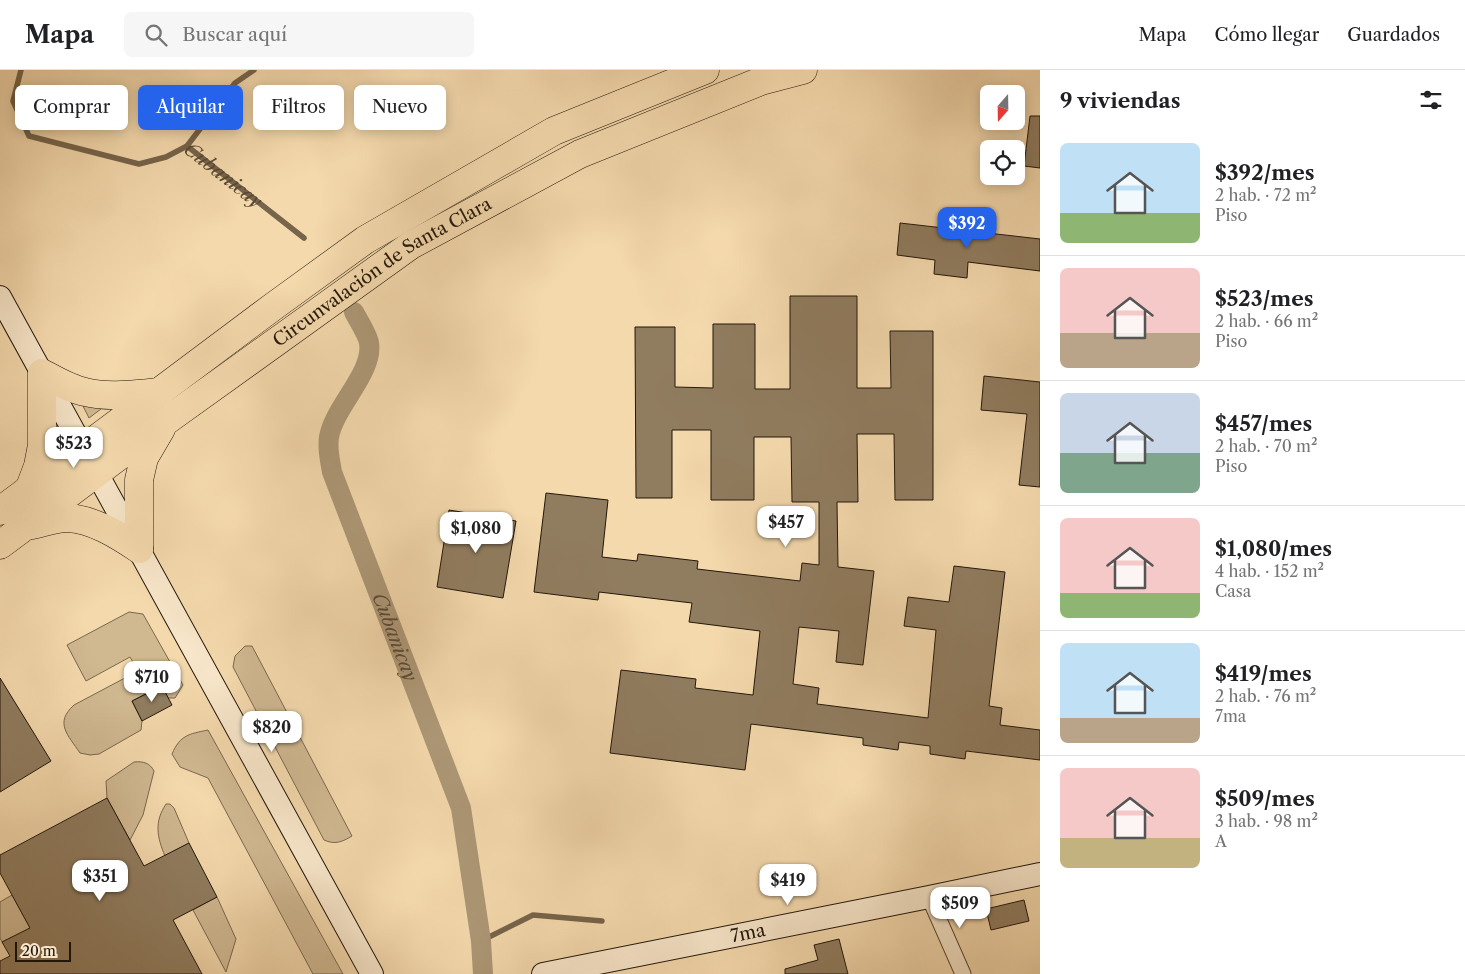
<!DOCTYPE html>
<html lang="es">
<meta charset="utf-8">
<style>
:root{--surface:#fff;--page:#f6f6f6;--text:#202124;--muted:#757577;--line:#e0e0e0;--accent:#2563eb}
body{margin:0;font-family:"Libre Caslon Text",serif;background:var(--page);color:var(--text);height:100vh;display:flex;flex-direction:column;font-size:19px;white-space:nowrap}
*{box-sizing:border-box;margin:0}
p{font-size:16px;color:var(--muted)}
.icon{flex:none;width:28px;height:28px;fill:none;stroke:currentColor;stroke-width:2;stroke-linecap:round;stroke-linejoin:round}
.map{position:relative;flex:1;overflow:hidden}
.panel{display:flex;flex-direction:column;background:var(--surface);width:425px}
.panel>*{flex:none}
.banner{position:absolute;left:15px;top:15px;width:475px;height:45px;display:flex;gap:10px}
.needle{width:32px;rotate:200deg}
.tools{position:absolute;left:980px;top:15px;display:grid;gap:10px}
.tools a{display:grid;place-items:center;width:45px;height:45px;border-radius:8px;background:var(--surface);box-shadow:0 2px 12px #0003;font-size:25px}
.scale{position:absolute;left:15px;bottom:12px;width:56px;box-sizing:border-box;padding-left:5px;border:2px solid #23170b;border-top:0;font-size:14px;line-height:18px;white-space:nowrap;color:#23170b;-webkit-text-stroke:4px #f8e6ca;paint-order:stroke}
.price{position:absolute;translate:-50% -42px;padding:0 11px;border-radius:10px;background:#fff;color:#222;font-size:16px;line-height:32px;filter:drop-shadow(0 1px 2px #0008)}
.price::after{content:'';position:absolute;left:50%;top:30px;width:15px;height:11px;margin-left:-8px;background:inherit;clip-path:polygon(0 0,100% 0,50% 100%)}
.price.selected{background:var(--accent);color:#fff}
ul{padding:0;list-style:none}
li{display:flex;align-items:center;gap:15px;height:125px;padding:0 20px}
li+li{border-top:1px solid var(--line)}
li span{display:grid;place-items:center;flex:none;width:140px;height:100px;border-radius:8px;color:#555}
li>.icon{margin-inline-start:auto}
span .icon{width:60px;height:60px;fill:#fffc;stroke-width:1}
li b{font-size:21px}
h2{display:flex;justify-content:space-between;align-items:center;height:60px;padding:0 20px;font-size:21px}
.tag{padding:0 18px;border-radius:8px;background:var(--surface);box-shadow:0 2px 12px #0003;font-size:18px;line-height:45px}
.tag.selected{background:var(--accent);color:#fff}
header{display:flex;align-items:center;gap:30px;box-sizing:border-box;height:70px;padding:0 25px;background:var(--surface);border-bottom:1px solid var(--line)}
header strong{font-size:24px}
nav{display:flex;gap:28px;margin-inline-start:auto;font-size:18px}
.search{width:350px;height:45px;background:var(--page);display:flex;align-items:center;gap:12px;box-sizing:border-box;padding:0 18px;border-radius:8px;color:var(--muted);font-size:19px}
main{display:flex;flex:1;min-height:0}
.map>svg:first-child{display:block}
.green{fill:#d0b891;stroke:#7a684e}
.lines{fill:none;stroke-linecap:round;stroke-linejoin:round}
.stream{stroke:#76644b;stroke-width:5.5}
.canal{stroke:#ad9776;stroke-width:20}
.building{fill:#907c5f;stroke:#23170b}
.street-casing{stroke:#574834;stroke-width:17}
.secondary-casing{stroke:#23170b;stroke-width:24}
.highway-casing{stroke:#23170b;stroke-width:29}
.street{stroke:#f8e6ca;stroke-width:15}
.secondary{stroke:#f8e6ca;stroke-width:22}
.highway{stroke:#f4d9ad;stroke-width:28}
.labels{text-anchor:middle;stroke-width:4.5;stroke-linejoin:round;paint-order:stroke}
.street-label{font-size:18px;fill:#23170b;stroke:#f8e6ca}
.water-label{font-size:19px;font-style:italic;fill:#5a4a36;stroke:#f8e6ca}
</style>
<header>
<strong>Mapa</strong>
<div class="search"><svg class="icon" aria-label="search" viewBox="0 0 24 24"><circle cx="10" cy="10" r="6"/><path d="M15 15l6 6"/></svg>Buscar aquí</div>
<nav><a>Mapa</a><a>Cómo llegar</a><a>Guardados</a></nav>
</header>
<main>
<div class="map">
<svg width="1040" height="904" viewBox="0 0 1040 904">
<rect width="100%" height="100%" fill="#f4d9ad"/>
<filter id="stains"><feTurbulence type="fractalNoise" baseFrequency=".004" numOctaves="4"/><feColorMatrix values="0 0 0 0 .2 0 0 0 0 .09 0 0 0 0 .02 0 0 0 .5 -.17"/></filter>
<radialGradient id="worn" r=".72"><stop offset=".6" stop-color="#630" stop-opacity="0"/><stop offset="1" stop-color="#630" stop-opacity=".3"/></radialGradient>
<!-- green -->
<g class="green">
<path d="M 80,330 L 105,336 L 89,348 Z"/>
<path d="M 129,542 L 143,544 L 183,615 L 175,628 L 168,628 L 161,616 L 132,631 L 142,651 L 141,660 L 99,684 L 90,685 L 80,683 C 68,665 54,653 74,635 L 138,601 L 130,587 L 86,611 L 67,575 Z"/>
<path d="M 245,576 L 252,576 L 352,766 C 342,772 335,775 324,770 L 233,597 L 235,586 Z"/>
<path d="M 208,660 L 343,904 L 313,904 L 208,708 L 180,697 L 172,684 C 180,665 189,664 208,660 Z"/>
<path d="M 134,692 C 143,691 150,693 154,701 L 143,745 L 130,770 L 107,728 L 106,711 Z"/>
<path d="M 166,734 L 170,734 L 174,738 L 189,773 L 165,786 C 157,767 154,752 166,734 Z"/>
<path d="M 12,825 L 30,858 L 2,872 L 0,868 L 0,832 Z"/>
<path d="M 217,827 L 236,869 L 226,902 L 193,840 Z"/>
</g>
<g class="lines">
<!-- stream -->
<g class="stream">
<path id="s1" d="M 21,0 L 13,31 L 29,66 L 139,94 L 166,87 L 187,76 L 304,168"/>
<path d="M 187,76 L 235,13 L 254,0"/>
<path d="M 481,871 L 533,845 L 602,851"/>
</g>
<!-- canal -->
<path class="canal" id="s2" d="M 354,242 C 358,250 368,265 369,273 C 374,302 334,337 329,367 C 327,379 330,390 332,402 L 461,738 L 481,871 L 483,904"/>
</g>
<!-- building -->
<g class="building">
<path d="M 1030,46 L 1040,46 L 1040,98 L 1024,96 Z"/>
<path d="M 900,153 L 1040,169 L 1040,201 L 968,192 L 967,208 L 934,204 L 935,190 L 897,185 Z"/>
<path d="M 790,226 L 857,226 L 857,318 L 891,318 L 890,261 L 933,261 L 933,430 L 895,430 L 894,364 L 857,364 L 858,432 L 837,432 L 838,497 L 874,501 L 863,595 L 836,592 L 839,561 L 799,557 L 793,614 L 819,618 L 817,634 L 928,648 L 936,560 L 904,556 L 908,527 L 949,532 L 954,496 L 1005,502 L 989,636 L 1002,638 L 1000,655 L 1040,660 L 1040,690 L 966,681 L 965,689 L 930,684 L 930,676 L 899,672 L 898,680 L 863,675 L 863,668 L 751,654 L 745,700 L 610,683 L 621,600 L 696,609 L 695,618 L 753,625 L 760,561 L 689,552 L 692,533 L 599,522 L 598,530 L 534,522 L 546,423 L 608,430 L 602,487 L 637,491 L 638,484 L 698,491 L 697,499 L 800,511 L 802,493 L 819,495 L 819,432 L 792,432 L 791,367 L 754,367 L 754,430 L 711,430 L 711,360 L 672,360 L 672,428 L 636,428 L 635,257 L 675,257 L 675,317 L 713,318 L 713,254 L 755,254 L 755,319 L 790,319 Z"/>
<path d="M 984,306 L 1040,312 L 1040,417 L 1019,415 L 1027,344 L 981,340 Z"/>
<path d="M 449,440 L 516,451 L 503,528 L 437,517 Z"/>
<path d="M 0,608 L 51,691 L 0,722 Z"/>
<path d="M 162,616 L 172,635 L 142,651 L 132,631 Z"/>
<path d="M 107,728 L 144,796 L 189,773 L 217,827 L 173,850 L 202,904 L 0,904 L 0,891 L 10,886 L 2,872 L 30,858 L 0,803 L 0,785 Z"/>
<path d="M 1024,830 L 1029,851 L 991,860 L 986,839 Z"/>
<path d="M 839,869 L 848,904 L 785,904 L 785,899 L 818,890 L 814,875 Z"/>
</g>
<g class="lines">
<defs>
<path id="street" d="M 929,827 L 963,904"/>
<g id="secondary">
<path d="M 0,227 L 372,904"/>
<path id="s3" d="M 543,904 L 929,827 L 1040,804"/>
</g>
<g id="highway">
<path d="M 29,420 L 38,396 L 42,375 L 42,303 C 55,310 70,319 85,322 C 109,328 135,324 160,322"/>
<path d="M 0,441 L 274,236 L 365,170 L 554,61 L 705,0"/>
<path d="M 32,455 C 42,453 56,448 67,448 C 93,449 118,465 139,479"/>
<path id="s4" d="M 0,475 L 166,351 L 411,175 L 580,84 L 761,11 L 803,0"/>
<path d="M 139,479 L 139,410 L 144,388 L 161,359"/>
</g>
</defs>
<!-- street casing -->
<use href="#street" class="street-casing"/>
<!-- secondary casing -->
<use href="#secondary" class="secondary-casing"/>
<!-- highway casing -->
<use href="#highway" class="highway-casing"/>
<!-- street -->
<use href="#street" class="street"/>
<!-- secondary -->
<use href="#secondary" class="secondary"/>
<!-- highway -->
<use href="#highway" class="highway"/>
</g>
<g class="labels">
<!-- street labels -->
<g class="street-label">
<text dy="6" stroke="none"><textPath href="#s4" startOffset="470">Circunvalación de Santa Clara</textPath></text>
<text dy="6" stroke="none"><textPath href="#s3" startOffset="209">7ma</textPath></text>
</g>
<!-- water labels -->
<g class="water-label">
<text dy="7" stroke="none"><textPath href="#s1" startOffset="282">Cubanicay</textPath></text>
<text dy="7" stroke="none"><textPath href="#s2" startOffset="350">Cubanicay</textPath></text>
</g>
</g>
<rect width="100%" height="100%" filter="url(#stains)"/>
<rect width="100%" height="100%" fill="url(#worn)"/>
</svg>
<div class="tools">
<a><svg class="needle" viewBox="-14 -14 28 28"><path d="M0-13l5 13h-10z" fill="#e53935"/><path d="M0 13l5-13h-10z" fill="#757577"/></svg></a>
<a><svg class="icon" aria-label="locate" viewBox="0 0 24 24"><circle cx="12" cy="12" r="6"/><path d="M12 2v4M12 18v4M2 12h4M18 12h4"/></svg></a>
</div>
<div class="scale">20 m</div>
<b class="price selected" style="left:967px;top:179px">$392</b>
<b class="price" style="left:74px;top:399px">$523</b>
<b class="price" style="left:786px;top:478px">$457</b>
<b class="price" style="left:476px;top:484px">$1,080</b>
<b class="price" style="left:152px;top:633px">$710</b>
<b class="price" style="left:272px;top:683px">$820</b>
<b class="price" style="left:100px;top:832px">$351</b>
<b class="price" style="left:788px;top:836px">$419</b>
<b class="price" style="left:960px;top:859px">$509</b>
<div class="banner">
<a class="tag">Comprar</a>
<a class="tag selected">Alquilar</a>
<a class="tag">Filtros</a>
<a class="tag">Nuevo</a>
</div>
</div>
<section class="panel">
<h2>9 viviendas<svg class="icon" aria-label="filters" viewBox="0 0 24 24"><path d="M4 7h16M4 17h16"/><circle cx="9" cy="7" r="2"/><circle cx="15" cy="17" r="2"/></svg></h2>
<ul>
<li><span style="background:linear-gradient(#bfe0f5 70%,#8fb573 0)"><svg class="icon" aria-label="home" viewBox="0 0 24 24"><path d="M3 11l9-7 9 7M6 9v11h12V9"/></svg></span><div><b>$392/mes</b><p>2 hab. · 72 m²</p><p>Piso</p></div></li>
<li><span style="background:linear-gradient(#f6c9c9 65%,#b9a48a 0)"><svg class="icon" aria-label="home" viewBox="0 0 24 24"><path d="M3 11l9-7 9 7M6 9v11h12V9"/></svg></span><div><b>$523/mes</b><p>2 hab. · 66 m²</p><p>Piso</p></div></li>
<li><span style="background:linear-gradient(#c9d6e8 60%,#7fa58c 0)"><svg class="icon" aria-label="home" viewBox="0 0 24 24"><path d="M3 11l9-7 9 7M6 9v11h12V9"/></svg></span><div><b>$457/mes</b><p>2 hab. · 70 m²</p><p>Piso</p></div></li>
<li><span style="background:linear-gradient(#f6c9c9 75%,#8fb573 0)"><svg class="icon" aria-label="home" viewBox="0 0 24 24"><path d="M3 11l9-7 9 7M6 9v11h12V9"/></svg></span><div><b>$1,080/mes</b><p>4 hab. · 152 m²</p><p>Casa</p></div></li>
<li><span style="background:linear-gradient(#bfe0f5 75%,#b9a48a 0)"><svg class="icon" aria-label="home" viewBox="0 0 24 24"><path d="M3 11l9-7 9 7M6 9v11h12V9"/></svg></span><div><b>$419/mes</b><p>2 hab. · 76 m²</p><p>7ma</p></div></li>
<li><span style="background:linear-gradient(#f6c9c9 70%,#c2b280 0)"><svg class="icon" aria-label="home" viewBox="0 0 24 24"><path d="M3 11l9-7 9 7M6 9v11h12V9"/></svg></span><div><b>$509/mes</b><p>3 hab. · 98 m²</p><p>A</p></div></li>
</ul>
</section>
</main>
